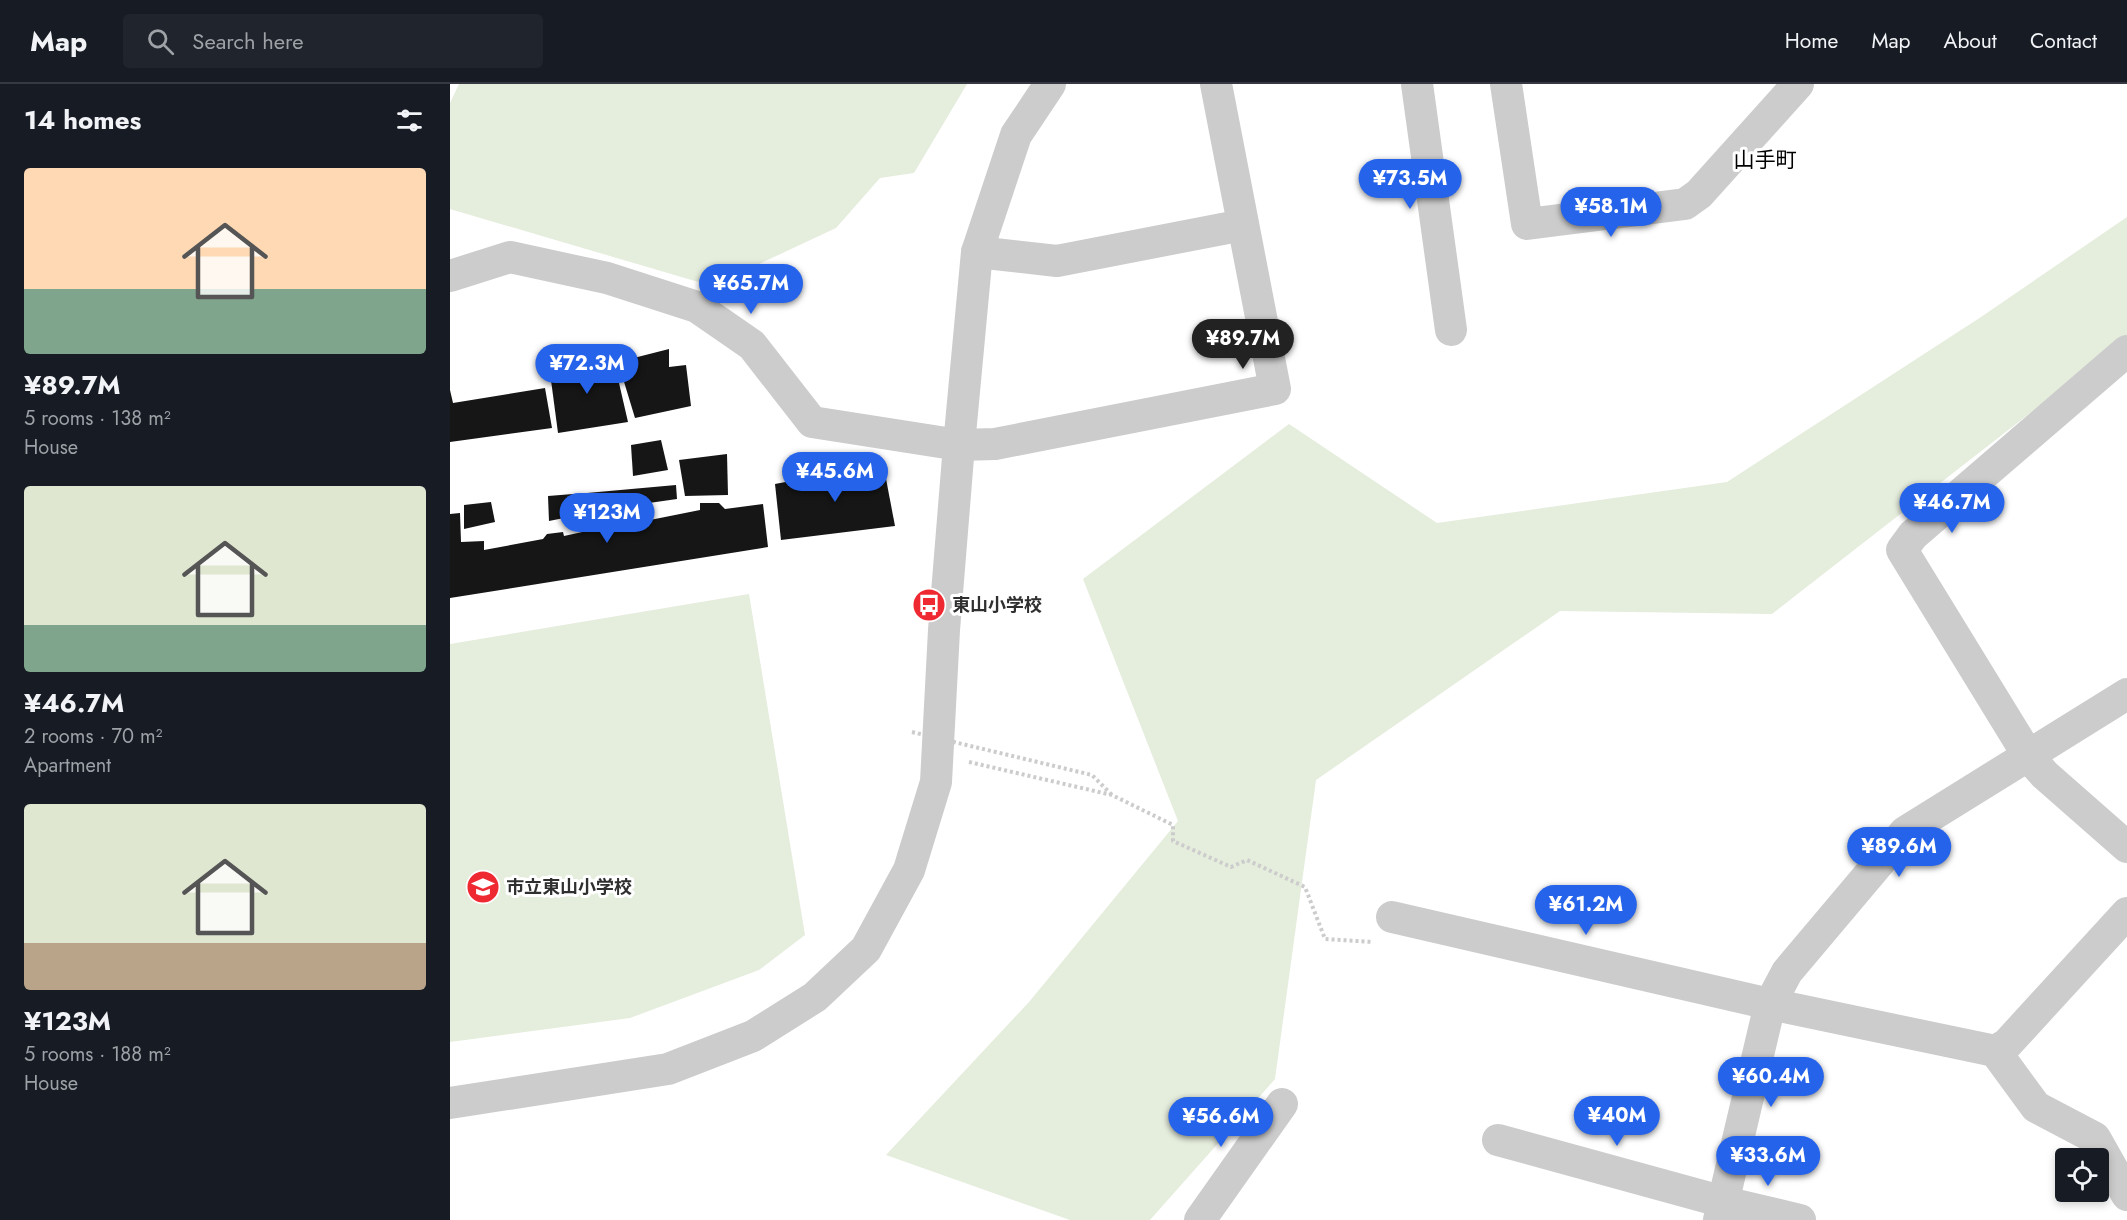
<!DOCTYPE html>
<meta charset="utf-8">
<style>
:root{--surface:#171b24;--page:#20242c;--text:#f1f3f6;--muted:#9ea1a6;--line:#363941;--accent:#2563eb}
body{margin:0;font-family:Jost,"Noto Sans JP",sans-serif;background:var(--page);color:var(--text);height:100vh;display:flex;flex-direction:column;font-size:22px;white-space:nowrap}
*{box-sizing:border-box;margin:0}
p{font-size:20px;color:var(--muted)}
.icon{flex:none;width:33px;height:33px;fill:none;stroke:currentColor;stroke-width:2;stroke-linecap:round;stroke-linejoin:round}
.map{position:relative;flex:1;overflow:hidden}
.drawer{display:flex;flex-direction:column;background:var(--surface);width:450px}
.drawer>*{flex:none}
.tools{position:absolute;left:1605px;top:1064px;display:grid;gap:12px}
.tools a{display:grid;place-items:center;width:54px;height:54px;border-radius:6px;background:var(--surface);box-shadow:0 3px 9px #0003;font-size:30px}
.price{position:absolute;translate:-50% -51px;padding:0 14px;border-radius:21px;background:var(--accent);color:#fff;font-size:20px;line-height:39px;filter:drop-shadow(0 2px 3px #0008)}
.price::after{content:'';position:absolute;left:50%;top:36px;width:18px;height:14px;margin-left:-9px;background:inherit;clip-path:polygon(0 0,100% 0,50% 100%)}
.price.current{background:#222;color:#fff}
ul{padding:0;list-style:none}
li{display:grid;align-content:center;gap:12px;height:318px;padding:0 24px}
li span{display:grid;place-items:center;height:186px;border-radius:6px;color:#555}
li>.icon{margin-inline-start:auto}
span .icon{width:108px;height:108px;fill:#fffc;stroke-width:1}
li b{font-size:26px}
h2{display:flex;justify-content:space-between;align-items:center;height:72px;padding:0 24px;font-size:26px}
header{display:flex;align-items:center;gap:36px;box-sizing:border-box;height:84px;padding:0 30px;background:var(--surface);border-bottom:2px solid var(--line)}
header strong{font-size:28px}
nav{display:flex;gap:33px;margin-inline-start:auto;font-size:21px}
.search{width:420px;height:54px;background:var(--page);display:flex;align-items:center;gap:15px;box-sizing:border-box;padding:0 21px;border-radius:6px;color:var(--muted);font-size:22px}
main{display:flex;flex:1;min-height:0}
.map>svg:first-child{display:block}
.green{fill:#e5eddd}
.building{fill:#161616}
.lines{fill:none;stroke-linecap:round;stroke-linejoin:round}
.path{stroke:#ccc;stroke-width:4;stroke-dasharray:3 3;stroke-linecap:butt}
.minor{stroke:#ccc;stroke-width:32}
.path-bridge{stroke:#ccc;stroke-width:4;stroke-dasharray:3 3;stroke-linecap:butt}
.labels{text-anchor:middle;stroke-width:6;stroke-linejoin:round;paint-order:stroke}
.poi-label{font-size:18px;font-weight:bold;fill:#2f2f2f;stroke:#fff;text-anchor:start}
.quarter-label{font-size:21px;fill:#000;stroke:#fff}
</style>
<header>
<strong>Map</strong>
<div class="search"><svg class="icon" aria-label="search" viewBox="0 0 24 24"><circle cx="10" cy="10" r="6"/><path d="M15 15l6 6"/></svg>Search here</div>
<nav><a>Home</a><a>Map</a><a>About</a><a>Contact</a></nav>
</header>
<main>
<section class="drawer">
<h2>14 homes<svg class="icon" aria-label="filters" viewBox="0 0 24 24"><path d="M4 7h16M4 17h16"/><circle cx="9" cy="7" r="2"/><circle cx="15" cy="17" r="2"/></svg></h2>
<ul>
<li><span style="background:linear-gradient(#ffd9b3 65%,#7fa58c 0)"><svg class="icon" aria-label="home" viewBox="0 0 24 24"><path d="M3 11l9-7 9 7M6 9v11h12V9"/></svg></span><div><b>¥89.7M</b><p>5 rooms · 138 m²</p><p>House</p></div></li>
<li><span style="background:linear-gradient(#dfe7d0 75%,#7fa58c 0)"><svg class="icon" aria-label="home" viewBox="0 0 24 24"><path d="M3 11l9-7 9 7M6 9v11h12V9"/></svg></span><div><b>¥46.7M</b><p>2 rooms · 70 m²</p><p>Apartment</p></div></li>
<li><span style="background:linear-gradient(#dfe7d0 75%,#b9a48a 0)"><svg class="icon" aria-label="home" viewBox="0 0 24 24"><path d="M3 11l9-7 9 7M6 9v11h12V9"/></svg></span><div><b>¥123M</b><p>5 rooms · 188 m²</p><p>House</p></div></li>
</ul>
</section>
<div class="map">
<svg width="1677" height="1136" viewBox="0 0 1677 1136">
<rect width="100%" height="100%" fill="#fff"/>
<!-- green -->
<g class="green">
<path d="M 9,0 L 517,0 L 464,89 L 430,94 L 386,144 L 262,202 L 0,125 L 0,19 Z"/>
<path d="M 1677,133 L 1677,251 L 1666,262 L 1322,530 L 1110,527 L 866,696 L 825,995 L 700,1136 L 620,1136 L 436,1071 L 579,918 L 728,737 L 633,495 L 839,340 L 987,439 L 1277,398 L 1531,233 Z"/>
<path d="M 299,510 L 355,851 L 309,886 L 180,934 L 0,958 L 0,560 Z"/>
</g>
<!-- building -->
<g class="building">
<path d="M 219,265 L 219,283 L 236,281 L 241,322 L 185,334 L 168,278 Z"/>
<path d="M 163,273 L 178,338 L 108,349 L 99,281 Z"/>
<path d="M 95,304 L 102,344 L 0,358 L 0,306 L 3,319 Z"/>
<path d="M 211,356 L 218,386 L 183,392 L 181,361 Z"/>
<path d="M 277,370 L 278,411 L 235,412 L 229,376 Z"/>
<path d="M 433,379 L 445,442 L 331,456 L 325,400 Z"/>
<path d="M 226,401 L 227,415 L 192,420 L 190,438 L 250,426 L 250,419 L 269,419 L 275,425 L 313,420 L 318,463 L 0,514 L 0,430 L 10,429 L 11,458 L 34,457 L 34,466 L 93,455 L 97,450 L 113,448 L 114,452 L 164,441 L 178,440 L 176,423 L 140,428 L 137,409 Z"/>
<path d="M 123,410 L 124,432 L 99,437 L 98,412 Z"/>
<path d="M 41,418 L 45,438 L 14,445 L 14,421 Z"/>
</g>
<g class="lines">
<!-- path -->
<path class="path" d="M 519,678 L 662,711 L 723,741 L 723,757 L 781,783 L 797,776 L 855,803 L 875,855 L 923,858"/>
<!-- minor -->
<g class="minor">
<path d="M 967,0 L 1001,246"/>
<path d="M 1056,0 L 1077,140 L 1235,120 L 1249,110 L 1348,0"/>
<path d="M 527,168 L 607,177 L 793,141"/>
<path d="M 0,192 L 60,173 L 157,194 L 247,223 L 302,261 L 362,338 L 509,361 L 545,360 L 825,305 L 766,0"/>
<path d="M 1677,267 L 1463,451 L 1452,466 L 1579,673 L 1595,691 L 1677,763"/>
<path d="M 942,833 L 1320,920 L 1545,967 L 1557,960 L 1677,829"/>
<path d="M 1545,967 L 1586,1023 L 1645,1054 L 1677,1111"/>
<path d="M 0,1019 L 218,985 L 303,952 L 365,913 L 416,865 L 459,786 L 486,698 L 494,546 L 509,361 L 527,168 L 566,51 L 600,0"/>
<path d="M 1048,1056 L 1274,1118 L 1350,1136"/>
<path d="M 750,1136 L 832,1020"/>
<path d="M 1269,1136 L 1320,920 L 1337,888 L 1455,748 L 1677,610"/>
</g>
<!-- path-bridge -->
<path class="path-bridge" d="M 462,648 L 642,691 L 662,711"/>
</g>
<!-- icons -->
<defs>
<symbol id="bus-disc" viewBox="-11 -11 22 22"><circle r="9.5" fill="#ef2932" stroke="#fff"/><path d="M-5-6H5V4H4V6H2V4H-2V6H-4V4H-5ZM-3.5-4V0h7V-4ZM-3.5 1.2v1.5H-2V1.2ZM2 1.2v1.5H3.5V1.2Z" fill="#fff"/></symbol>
<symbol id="school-disc" viewBox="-11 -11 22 22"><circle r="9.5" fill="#ef2932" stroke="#fff"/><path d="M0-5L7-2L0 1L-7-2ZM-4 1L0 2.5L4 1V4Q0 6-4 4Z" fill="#fff"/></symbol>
</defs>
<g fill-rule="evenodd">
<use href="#bus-disc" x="460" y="502" width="38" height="38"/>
<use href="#school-disc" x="14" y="784" width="38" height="38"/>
</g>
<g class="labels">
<!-- poi labels -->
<g class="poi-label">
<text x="502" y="527">東山小学校</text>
<text x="56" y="809">市立東山小学校</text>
</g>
<!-- quarter labels -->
<g class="quarter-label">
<text x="1315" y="83">山手町</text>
</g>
</g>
</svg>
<div class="tools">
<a><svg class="icon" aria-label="locate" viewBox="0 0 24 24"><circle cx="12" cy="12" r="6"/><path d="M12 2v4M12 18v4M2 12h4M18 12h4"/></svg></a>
</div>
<b class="price" style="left:960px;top:126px">¥73.5M</b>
<b class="price" style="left:1161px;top:154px">¥58.1M</b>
<b class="price" style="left:301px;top:231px">¥65.7M</b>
<b class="price current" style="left:793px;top:286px">¥89.7M</b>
<b class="price" style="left:137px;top:311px">¥72.3M</b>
<b class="price" style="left:385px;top:419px">¥45.6M</b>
<b class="price" style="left:1502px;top:450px">¥46.7M</b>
<b class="price" style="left:157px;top:460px">¥123M</b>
<b class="price" style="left:1449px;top:794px">¥89.6M</b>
<b class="price" style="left:1136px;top:852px">¥61.2M</b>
<b class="price" style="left:1321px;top:1024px">¥60.4M</b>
<b class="price" style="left:1167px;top:1063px">¥40M</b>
<b class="price" style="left:771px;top:1064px">¥56.6M</b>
<b class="price" style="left:1318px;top:1103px">¥33.6M</b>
</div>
</main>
